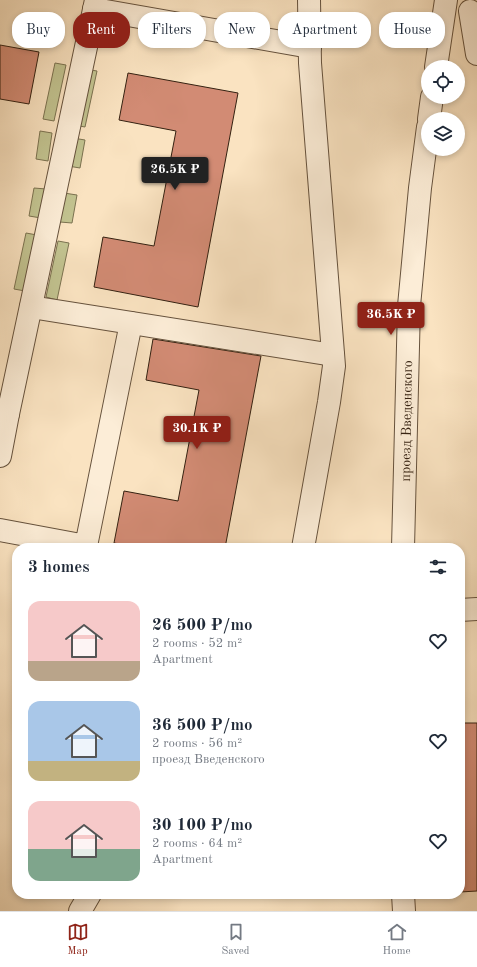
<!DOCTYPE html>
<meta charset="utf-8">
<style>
:root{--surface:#fff;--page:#f6f6f7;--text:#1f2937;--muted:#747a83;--line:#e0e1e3;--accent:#8f2418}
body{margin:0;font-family:"Old Standard TT",serif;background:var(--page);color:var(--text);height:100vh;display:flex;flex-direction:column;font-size:15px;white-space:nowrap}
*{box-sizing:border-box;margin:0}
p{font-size:13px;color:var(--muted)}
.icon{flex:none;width:22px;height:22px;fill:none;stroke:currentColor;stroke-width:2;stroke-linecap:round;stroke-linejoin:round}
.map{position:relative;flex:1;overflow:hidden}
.panel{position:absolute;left:12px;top:543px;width:453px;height:356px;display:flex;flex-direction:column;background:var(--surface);border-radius:16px;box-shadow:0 2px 6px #0003}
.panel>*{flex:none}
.top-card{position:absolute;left:12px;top:12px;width:453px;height:36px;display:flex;gap:8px}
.tools{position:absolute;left:421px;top:60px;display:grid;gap:8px}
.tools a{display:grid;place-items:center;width:44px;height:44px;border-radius:50%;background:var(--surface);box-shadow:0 2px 6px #0003;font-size:20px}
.price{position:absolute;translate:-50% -34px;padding:0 9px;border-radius:4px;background:var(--accent);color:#fff;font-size:13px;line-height:26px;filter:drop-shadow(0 1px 2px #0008)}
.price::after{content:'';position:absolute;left:50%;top:24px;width:12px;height:9px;margin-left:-6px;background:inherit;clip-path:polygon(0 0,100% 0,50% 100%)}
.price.on{background:#222;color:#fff}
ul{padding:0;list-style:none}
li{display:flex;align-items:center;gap:12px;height:100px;padding:0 16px}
li span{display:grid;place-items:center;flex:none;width:112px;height:80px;border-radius:12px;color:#555}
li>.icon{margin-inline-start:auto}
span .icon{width:48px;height:48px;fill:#fffc;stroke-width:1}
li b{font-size:17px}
h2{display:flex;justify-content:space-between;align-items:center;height:48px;padding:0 16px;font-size:17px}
.tag{padding:0 14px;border-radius:16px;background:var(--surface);box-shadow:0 2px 6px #0003;font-size:14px;line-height:36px}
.tag.on{background:var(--accent);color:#fff}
.tabs{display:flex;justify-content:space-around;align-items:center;height:56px;border-top:1px solid var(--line);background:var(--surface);font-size:11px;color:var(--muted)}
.tabs a{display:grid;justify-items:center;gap:2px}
.tabs .on{color:var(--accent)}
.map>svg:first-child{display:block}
.green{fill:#c2c390;stroke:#7b7250}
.building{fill:#d28b74;stroke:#342111}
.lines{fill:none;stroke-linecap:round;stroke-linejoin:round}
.minor-casing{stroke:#66523d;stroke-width:24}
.minor{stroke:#fcedd7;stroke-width:22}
.labels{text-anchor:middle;stroke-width:3.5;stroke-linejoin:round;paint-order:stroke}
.street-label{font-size:14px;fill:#342111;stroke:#fcedd7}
</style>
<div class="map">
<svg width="477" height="911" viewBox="0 0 477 911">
<rect width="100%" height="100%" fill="#fae3c1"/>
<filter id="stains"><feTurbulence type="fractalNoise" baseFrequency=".005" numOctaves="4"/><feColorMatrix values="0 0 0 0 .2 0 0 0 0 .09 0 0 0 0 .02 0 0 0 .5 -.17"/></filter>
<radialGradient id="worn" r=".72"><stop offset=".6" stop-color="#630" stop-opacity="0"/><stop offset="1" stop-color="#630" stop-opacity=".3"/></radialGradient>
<!-- green -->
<g class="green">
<path d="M 55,63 L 66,65 L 54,121 L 43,119 Z"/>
<path d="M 85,69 L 97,71 L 85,127 L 74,125 Z"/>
<path d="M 40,131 L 52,133 L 48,161 L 36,159 Z"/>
<path d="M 73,138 L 85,140 L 80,168 L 68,166 Z"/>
<path d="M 34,188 L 46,189 L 41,218 L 29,216 Z"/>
<path d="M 64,193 L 77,195 L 72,223 L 60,222 Z"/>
<path d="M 26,233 L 37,235 L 25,291 L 14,289 Z"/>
<path d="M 58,241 L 69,243 L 57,300 L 46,297 Z"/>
</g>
<!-- building -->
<g class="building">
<path d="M 0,45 L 39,52 L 29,104 L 0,99 Z"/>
<path d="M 128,73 L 238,93 L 198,307 L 94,287 L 103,237 L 154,246 L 176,131 L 119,120 Z"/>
<path d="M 153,339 L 261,356 L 225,548 L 142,548 L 114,543 L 124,491 L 178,501 L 199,390 L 146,380 Z"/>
<path d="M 460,723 L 477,723 L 477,891 L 460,892 Z"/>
</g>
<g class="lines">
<defs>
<g id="minor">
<path d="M 94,9 L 310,47"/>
<path d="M 470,11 L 477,54"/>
<path d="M 436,67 L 446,0"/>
<path d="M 429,119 L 432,97"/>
<path d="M 31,307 L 333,355"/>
<path d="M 0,413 L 8,414 L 96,0"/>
<path d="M 0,456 L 8,414"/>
<path d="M 0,530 L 86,546 L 131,323"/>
<path d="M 303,548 L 329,402 L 334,366 L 310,63 L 309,0"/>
<path d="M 403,548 L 409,306 L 420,188 L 428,127"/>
<path d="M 460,610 L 477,609"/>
<path d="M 403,894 L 404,911"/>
<path d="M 80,911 L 90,894"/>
</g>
</defs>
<!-- minor casing -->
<use href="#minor" class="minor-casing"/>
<!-- minor -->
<use href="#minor" class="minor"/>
</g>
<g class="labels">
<!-- street labels -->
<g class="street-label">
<text transform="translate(406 421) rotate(-89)" y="5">проезд Введенского</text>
</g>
</g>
<rect width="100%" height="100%" filter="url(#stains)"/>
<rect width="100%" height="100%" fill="url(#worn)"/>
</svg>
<div class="tools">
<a><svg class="icon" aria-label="locate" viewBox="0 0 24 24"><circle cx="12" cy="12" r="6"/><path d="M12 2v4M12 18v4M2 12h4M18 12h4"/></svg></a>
<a><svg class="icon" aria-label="layers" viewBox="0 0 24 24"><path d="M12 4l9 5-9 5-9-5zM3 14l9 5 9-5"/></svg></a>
</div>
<b class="price on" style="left:175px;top:191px">26.5K ₽</b>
<b class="price" style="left:391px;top:336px">36.5K ₽</b>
<b class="price" style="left:197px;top:450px">30.1K ₽</b>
<div class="top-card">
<a class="tag">Buy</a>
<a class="tag on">Rent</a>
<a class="tag">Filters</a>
<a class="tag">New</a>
<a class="tag">Apartment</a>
<a class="tag">House</a>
</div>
<section class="panel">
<h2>3 homes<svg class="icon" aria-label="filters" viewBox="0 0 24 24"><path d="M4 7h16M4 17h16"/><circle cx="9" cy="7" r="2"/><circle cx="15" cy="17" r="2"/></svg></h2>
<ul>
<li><span style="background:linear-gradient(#f6c9c9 75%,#b9a48a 0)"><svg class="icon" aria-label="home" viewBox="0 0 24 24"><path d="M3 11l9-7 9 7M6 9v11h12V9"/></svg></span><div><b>26 500 ₽/mo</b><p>2 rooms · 52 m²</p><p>Apartment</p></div><svg class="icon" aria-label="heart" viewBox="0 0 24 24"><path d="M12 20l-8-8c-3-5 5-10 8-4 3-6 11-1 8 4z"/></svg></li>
<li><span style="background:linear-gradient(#a9c7e8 75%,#c2b280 0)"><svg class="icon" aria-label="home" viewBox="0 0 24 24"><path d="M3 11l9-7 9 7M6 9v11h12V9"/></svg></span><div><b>36 500 ₽/mo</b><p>2 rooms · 56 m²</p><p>проезд Введенского</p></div><svg class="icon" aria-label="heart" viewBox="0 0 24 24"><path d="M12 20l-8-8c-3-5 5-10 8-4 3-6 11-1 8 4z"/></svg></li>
<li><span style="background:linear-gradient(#f6c9c9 60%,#7fa58c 0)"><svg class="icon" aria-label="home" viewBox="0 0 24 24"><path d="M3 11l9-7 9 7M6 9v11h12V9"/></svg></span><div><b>30 100 ₽/mo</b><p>2 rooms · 64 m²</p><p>Apartment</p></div><svg class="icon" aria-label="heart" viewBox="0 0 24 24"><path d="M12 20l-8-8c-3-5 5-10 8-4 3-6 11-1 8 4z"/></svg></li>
</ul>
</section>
</div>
<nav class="tabs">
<a class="on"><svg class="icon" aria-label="map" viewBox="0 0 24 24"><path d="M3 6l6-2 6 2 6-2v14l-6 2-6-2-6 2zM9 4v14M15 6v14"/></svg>Map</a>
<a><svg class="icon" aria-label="saved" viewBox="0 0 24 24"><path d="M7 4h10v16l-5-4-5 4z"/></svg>Saved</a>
<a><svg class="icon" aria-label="home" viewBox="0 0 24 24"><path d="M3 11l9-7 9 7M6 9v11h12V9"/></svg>Home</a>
</nav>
